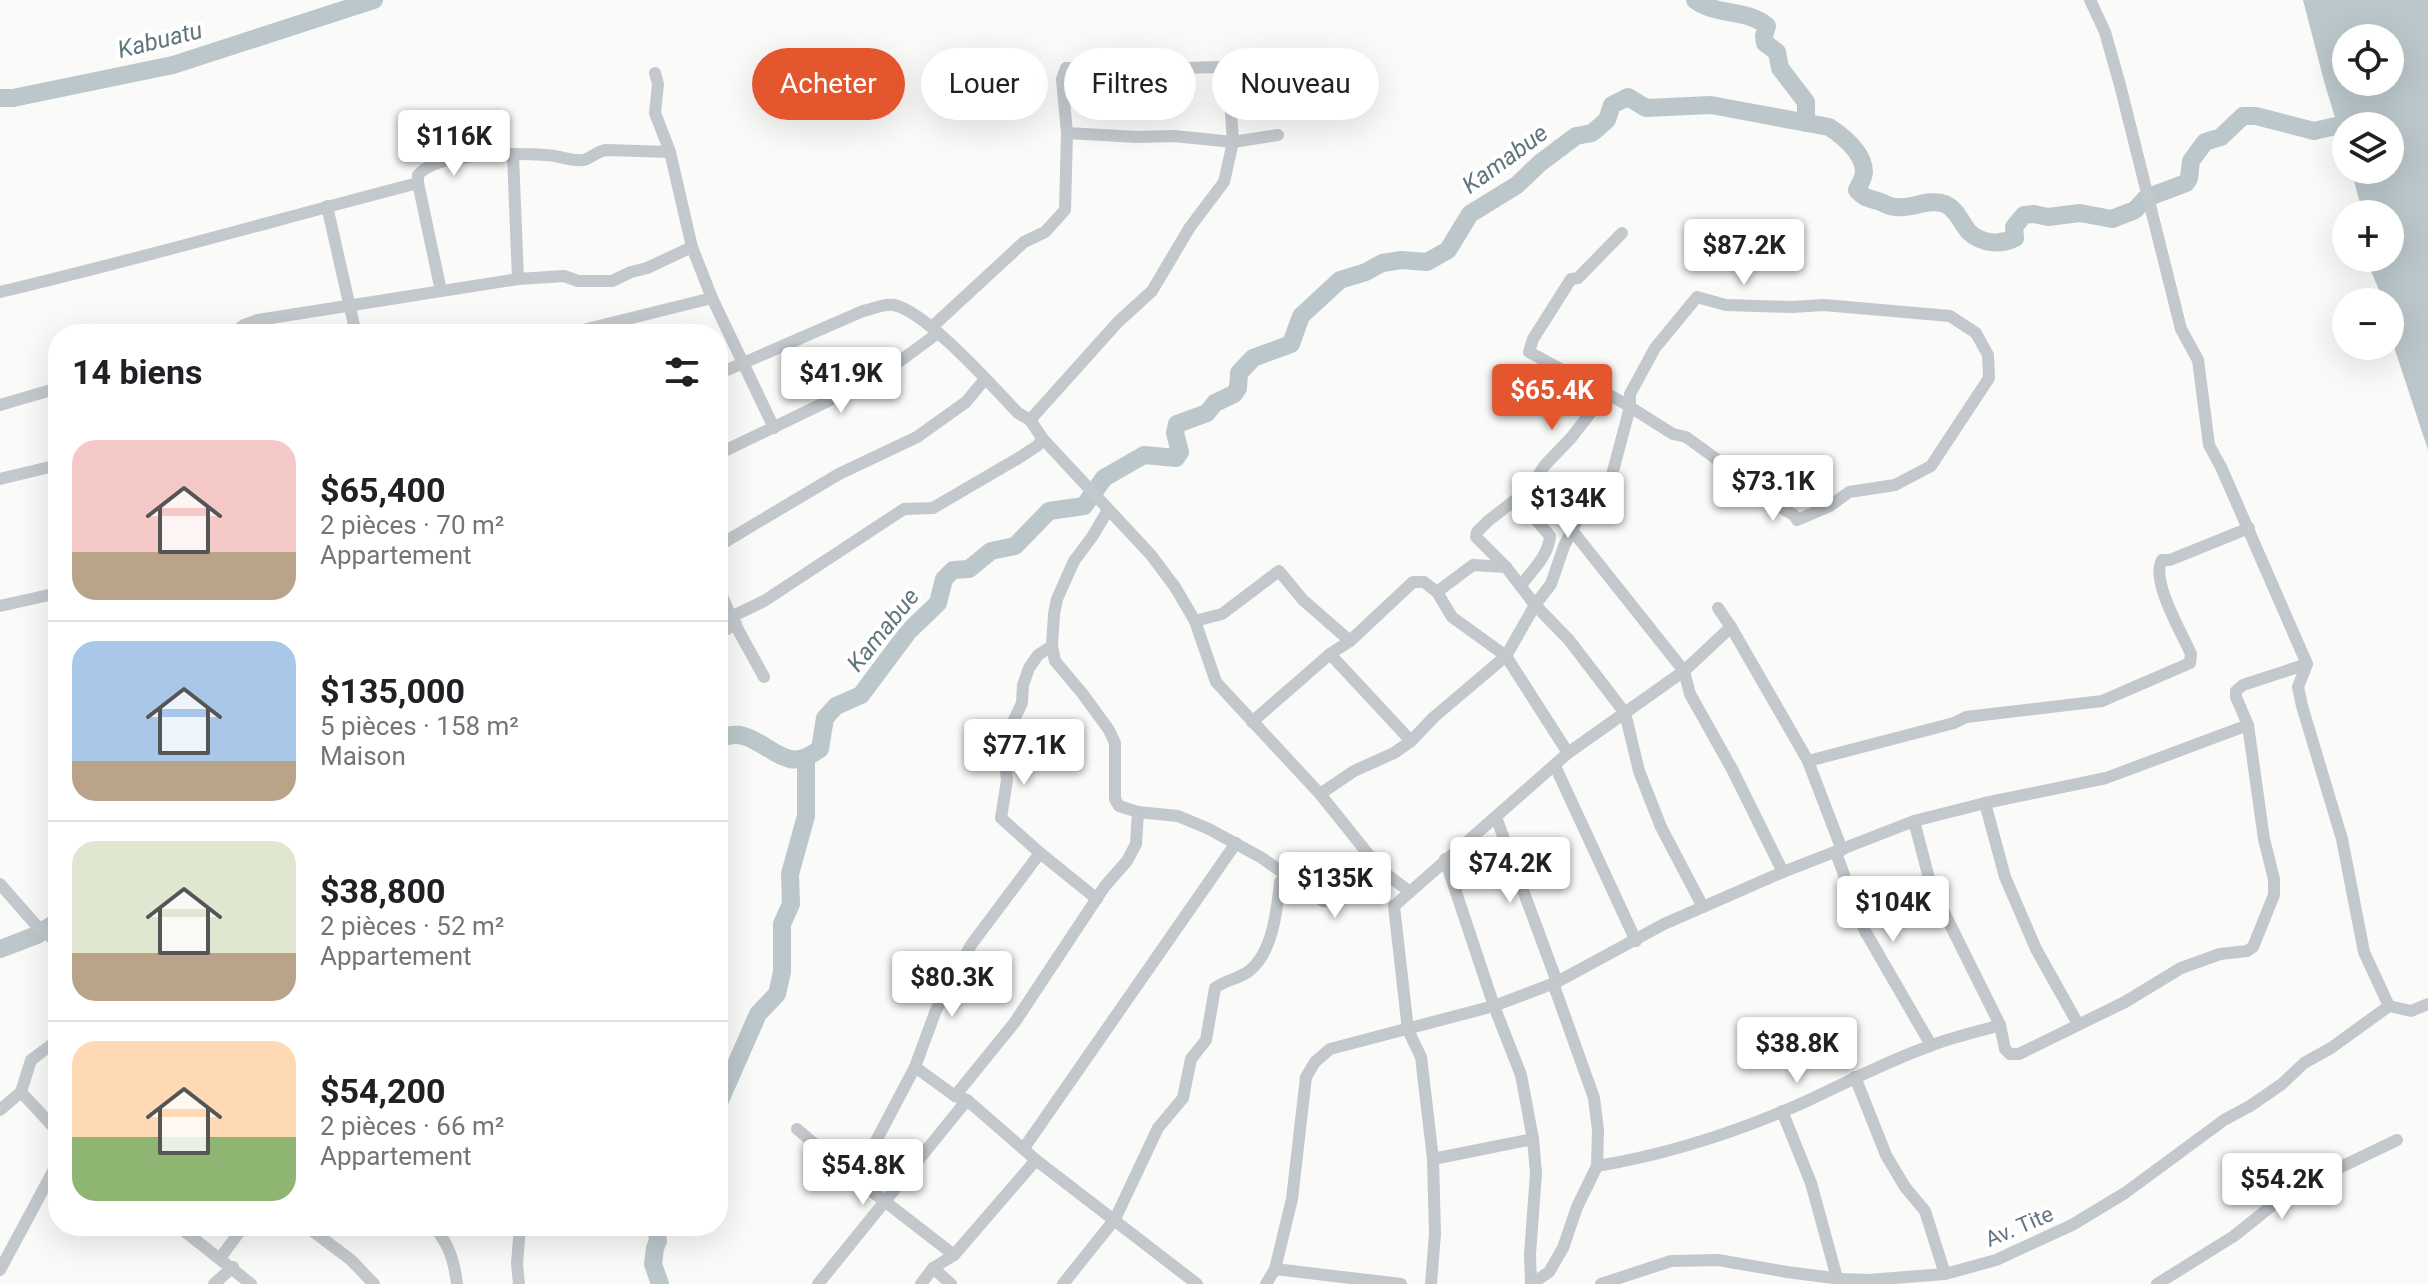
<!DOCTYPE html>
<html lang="fr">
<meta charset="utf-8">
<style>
:root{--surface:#fff;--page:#f6f6f6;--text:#202124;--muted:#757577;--line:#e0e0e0;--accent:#e4572e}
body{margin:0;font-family:Roboto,sans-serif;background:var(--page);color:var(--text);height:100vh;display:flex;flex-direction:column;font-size:30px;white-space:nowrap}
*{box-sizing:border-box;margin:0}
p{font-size:26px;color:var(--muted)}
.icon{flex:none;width:44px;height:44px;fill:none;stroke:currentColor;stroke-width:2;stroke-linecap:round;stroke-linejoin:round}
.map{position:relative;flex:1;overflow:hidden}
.side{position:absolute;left:48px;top:324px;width:680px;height:912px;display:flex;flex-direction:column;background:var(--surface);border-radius:32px;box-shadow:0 8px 32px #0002}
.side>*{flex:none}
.top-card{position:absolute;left:752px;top:48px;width:760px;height:72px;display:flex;gap:16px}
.buttons{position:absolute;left:2332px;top:24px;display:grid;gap:16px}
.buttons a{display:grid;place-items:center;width:72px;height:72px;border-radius:50%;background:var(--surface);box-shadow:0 8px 32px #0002;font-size:40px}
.price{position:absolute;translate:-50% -68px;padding:0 18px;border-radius:8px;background:#fff;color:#222;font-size:26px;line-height:52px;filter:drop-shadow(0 2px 4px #0008)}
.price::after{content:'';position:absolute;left:50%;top:48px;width:24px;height:18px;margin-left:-12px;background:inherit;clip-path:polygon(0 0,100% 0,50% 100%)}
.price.on{background:var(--accent);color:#fff}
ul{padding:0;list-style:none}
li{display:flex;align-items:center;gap:24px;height:200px;padding:0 24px}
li+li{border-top:2px solid var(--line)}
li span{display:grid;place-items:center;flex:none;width:224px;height:160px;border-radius:24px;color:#555}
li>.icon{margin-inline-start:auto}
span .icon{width:96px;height:96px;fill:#fffc;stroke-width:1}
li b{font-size:34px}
h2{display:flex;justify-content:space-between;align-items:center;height:96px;padding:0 24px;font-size:34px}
.tag{padding:0 28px;border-radius:36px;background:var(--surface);box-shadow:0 8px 32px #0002;font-size:28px;line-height:72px}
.tag.on{background:var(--accent);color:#fff}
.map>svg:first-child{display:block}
.water{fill:#bbc7cb;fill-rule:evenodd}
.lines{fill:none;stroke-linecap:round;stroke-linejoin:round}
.river{stroke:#bbc7cb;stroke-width:18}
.minor{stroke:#c3c8cc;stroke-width:12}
.labels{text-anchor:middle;stroke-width:8;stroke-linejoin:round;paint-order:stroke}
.street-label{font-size:22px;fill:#657683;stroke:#fff}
.water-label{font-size:24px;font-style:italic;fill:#60757c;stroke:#fff}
</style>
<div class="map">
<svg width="2428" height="1284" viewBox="0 0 2428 1284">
<rect width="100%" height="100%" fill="#fafaf8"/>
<!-- water -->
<path class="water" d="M 2303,0 L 2428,0 L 2428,450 L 2394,347 L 2390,329 L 2390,302 L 2384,302 L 2371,271 L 2369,258 L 2390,258 L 2390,214 L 2363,214 L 2351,170 L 2390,170 L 2390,126 L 2346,126 L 2346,154 L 2324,81 ZM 2346,38 L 2390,38 L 2390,82 L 2346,82 Z"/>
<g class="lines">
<!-- river -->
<g class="river">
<path d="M 1695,0 C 1716,16 1748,9 1767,26 L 1764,36 L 1765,43 L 1777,52 L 1780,68 L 1806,102 L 1806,123"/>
<path d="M 0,98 L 13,98 L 173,65 L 374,0"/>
<path d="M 718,740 C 747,723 765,753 790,759 C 802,761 811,755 820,749 L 825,718 L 836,706 L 861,695 L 908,632 L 938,603 L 944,579 L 953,570 L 969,569 L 991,551 L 1015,546 L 1049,511 L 1084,506 L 1104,478 L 1144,455 L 1176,458 L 1180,452 L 1175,433 L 1177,424 L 1207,413 L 1215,403 L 1234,394 L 1238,388 L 1239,373 L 1253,358 L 1291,344 L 1301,316 L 1340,280 L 1366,272 L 1382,263 L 1402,260 L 1427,262 L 1448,250 L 1470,214 L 1517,185 L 1540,163 L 1576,136 L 1592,133 L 1607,120 L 1612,105 L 1628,97 L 1646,108 L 1711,105 L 1829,127 C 1843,136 1864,153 1864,172 C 1864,177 1860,184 1857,190 C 1864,198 1868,198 1878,201 C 1884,203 1890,207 1896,207 C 1913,209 1928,198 1945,204 C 1957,209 1961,223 1969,232 C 1982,244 2000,245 2015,238 L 2014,227 L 2024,215 L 2034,214 L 2048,217 L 2080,213 L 2112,219 L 2135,210 L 2146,198 L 2186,183 L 2189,178 L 2191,161 L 2205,142 L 2221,137 L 2243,116 L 2256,116 L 2314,131 L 2362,120"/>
<path d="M 0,949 L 37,935 L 58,921"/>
<path d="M 718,1105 L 758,1014 L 777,994 L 782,972 L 782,924 L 791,904 L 790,874 L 806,816 L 806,758"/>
<path d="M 656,1226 L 658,1241 L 655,1248 L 653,1264 L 660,1284"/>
</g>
<!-- minor -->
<g class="minor">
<path d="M 2090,0 L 2105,32 L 2120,85 L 2181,329 L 2198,360 L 2209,445 L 2221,467 L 2307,664 L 2298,687 L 2302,706 L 2342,839 L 2364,952 L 2389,1006"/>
<path d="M 655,73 L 658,84 L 655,113 L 670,152 L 692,247 L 712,298 L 774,428"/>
<path d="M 1067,133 L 1137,137 L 1174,136 L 1233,142 L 1278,135"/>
<path d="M 513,155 L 518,279"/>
<path d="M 327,206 L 356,334"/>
<path d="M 441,291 L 418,183 L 418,175 C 437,152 517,153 546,155 C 557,155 573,162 583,160 C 592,158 597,151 606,150 L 670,152"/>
<path d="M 0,292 C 140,259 279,219 418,183"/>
<path d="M 933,326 L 1024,242 L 1045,232 L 1065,210 L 1067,133 L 1062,79 L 1066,68 L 1154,69 L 1217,67 L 1228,70 L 1233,142 L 1224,182 L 1190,227 L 1152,291 L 1118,322 L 1030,420"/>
<path d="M 232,334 L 244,325 L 258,320 L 518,279 L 564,276 L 578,281 L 612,281 L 631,272 L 647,268 L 692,247"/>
<path d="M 567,334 L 712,298"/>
<path d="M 718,374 L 863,311 C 873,309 884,303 894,305 C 927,312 993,387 1018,413 L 1030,420 L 1043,439 L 1151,555 L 1175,587 L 1195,621 L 1216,682 L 1320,794 L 1381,870 L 1410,892"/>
<path d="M 1605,394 L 1571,438 L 1545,465 L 1528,490 L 1488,521 L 1477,532 L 1476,537 L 1506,567 L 1535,605 L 1569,640 L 1625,713 L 1639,771 L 1661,827 L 1703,907"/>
<path d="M 0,405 L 58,388"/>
<path d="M 718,454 L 855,388 L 896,364 L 938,333"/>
<path d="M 0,479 L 58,465"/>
<path d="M 1518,499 L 1550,536 C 1549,555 1532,571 1521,585"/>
<path d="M 1571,529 L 1684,671 L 1690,694 L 1732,769 L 1783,872"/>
<path d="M 718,546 L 839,474 L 917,437 L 966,402 L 985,379"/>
<path d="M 718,586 L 731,617 L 764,677"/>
<path d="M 1437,592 L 1452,617 L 1506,656 L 1568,753"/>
<path d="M 0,606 L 58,593"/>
<path d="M 731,617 L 764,601 L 904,509 L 933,508 L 1017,459 L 1037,446 L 1043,439"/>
<path d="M 1195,621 L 1222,614 L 1279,571 L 1303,600 L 1350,641"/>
<path d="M 1731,627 L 1808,761 L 1842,850"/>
<path d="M 718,634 L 736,624"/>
<path d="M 1052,646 L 1038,655 L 1029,668 L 1023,685 L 1022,703 L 1003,743 L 1007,780 L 1001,818 L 1040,853 L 1097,899"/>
<path d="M 1330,654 L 1411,741"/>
<path d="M 1252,722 L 1330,654 L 1350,641 L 1413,582 L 1424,582 L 1437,592 L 1473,565 L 1506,567"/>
<path d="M 1808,761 L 1954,723 L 1966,717 L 2102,701 L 2190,663 L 2191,654 C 2182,633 2150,580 2162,560 L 2170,560 L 2249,528"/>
<path d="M 1555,766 L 1636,941"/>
<path d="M 1320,794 L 1354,771 L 1394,753 L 1411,741 L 1434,717 L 1506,656 L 1535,605 L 1551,584 L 1564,546 L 1580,514 L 1612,475 L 1630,407 L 1630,394 L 1655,348 L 1697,297 L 1726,305 L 1792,307 L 1824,305 L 1950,316 L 1976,333 L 1988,355 L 1989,378 L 1931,466 L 1895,485 L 1849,492 L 1830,506 L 1797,520 L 1794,515 L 1773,503 L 1732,470 L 1722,466 L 1715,458 L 1686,437 L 1673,434 L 1622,402 L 1529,352 L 1533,339 L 1571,279 L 1578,278 L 1622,233"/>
<path d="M 1985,803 L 2005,877 L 2036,949 L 2078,1024"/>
<path d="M 1138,812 L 1178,816 L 1209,829 L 1262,858 L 1323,901 L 1337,901 L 1381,870"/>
<path d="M 1496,817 L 1557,982"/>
<path d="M 1914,821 L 1931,886 L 2000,1025 L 2005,1049 L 2010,1054 L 2019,1054 L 2125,1002 L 2181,968 L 2220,954 L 2247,951 L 2253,947 L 2274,895 L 2274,879 L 2264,839 L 2248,725 L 2236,697 L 2236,691 L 2243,685 L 2307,664"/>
<path d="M 1836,853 L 1865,931 L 1931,1045"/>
<path d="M 1445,859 L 1494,1006 L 1521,1075 L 1533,1139 L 1536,1173 L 1530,1254 L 1531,1284"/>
<path d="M 0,884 L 36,925 L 58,943"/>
<path d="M 2389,1006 L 2411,1011 L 2428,1004"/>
<path d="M 915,1067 L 955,1096 L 967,1100 L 1036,1160 L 1197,1284"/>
<path d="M 1855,1077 L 1886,1155 L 1905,1187 L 1925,1211 L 1945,1274"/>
<path d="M 21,1092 L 58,1132"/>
<path d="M 955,1096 L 1015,1022 L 1105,886 L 1127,861 L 1136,844 L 1138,812 L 1119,806 L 1115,799 L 1115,743 L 1109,730 L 1082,693 L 1055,661 L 1052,646 L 1054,614 L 1057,599 L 1074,561 L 1092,537 L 1108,510"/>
<path d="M 0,1110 L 21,1092 L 31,1060 L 58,1040"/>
<path d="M 1782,1111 L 1811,1183 L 1837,1278"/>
<path d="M 797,1129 L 856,1179 L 954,1255"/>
<path d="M 1024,1148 L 1236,843"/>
<path d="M 1433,1159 L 1533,1139"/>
<path d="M 1597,1166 C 1670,1154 1740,1131 1807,1101 C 1848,1082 1887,1061 1930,1046 C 1953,1037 1977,1032 2000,1025"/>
<path d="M 856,1179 L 915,1067 L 936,1010 L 971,945 L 1040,853"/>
<path d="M 178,1226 L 251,1284"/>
<path d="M 306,1226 L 351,1260 L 374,1284"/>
<path d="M 434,1226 C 449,1245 454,1260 457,1284"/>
<path d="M 220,1258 L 244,1226"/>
<path d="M 933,1268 L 951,1284"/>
<path d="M 1275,1269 L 1401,1284"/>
<path d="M 0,1270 L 58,1162"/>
<path d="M 214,1284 L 233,1267"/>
<path d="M 519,1284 L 517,1264 L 520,1226"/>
<path d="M 818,1284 L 967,1100"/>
<path d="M 921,1284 L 933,1268 L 954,1255 L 1036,1160"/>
<path d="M 1063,1284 L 1115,1219 L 1158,1128 L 1183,1098 L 1191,1059 L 1206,1040 L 1215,988 C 1225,980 1239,979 1249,971 C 1273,953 1277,909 1280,882 L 1288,876"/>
<path d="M 1266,1284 L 1275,1269 L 1292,1199 L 1306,1077 L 1315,1062 L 1330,1049 L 1494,1006 L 1557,982 L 1664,924 L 1783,872 L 1914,821 L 1985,803 L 2106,778 L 2248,725"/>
<path d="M 1431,1284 L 1435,1234 L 1433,1159 L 1421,1057 L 1408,1030 L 1394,906 L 1568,753 L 1684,671 L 1731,627 L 1718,608"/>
<path d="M 1531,1284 L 1549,1272 L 1563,1248 L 1577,1207 L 1597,1166 L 1598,1130 L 1594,1098 L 1553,983"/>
<path d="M 1601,1284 L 1671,1261 L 1718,1260 L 1787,1272 L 1841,1279 L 1868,1280 L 1945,1274 L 1996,1260 L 2072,1225 L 2125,1193 L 2224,1120 L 2250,1106 L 2282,1084 L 2304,1063 L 2331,1048 L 2389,1006"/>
<path d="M 2157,1284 L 2234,1236 L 2289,1192 L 2397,1140"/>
</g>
</g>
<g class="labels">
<!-- street labels -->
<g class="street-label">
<text transform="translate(2019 1226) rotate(-23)" y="8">Av. Tite</text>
</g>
<!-- water labels -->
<g class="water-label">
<text transform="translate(160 40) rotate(-14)" y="8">Kabuatu</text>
<text transform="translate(1505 159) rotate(-36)" y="8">Kamabue</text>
<text transform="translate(883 630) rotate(-51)" y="8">Kamabue</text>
</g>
</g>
</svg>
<div class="buttons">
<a><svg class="icon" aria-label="locate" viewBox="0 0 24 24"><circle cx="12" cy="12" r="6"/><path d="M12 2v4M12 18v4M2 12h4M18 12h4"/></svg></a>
<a><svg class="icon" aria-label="layers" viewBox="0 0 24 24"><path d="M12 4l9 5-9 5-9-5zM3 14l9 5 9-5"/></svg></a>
<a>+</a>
<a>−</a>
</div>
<b class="price" style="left:454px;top:178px">$116K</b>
<b class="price" style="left:1744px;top:287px">$87.2K</b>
<b class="price" style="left:841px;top:415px">$41.9K</b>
<b class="price on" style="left:1552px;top:432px">$65.4K</b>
<b class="price" style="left:1773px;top:523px">$73.1K</b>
<b class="price" style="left:1568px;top:540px">$134K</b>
<b class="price" style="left:1024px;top:787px">$77.1K</b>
<b class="price" style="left:1510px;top:905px">$74.2K</b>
<b class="price" style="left:1335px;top:920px">$135K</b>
<b class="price" style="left:1893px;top:944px">$104K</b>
<b class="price" style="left:952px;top:1019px">$80.3K</b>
<b class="price" style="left:1797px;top:1085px">$38.8K</b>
<b class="price" style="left:863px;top:1207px">$54.8K</b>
<b class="price" style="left:2282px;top:1221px">$54.2K</b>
<div class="top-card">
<a class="tag on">Acheter</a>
<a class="tag">Louer</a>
<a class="tag">Filtres</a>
<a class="tag">Nouveau</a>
</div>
<section class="side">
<h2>14 biens<svg class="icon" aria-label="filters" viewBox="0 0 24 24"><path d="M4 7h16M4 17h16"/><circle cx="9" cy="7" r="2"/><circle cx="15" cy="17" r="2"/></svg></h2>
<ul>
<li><span style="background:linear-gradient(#f6c9c9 70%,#b9a48a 0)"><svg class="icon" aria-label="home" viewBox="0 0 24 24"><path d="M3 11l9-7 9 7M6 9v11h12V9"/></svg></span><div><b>$65,400</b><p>2 pièces · 70 m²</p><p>Appartement</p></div></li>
<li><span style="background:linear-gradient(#a9c7e8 75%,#b9a48a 0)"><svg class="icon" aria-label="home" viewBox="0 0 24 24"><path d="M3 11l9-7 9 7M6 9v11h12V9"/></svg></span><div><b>$135,000</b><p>5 pièces · 158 m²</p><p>Maison</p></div></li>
<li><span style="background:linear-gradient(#dfe7d0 70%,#b9a48a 0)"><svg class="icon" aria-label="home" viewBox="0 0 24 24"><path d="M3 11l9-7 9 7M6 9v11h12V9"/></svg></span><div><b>$38,800</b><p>2 pièces · 52 m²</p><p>Appartement</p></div></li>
<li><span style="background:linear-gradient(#ffd9b3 60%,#8fb573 0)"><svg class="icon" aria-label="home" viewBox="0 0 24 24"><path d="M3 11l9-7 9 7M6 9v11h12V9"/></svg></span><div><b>$54,200</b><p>2 pièces · 66 m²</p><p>Appartement</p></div></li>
</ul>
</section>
</div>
